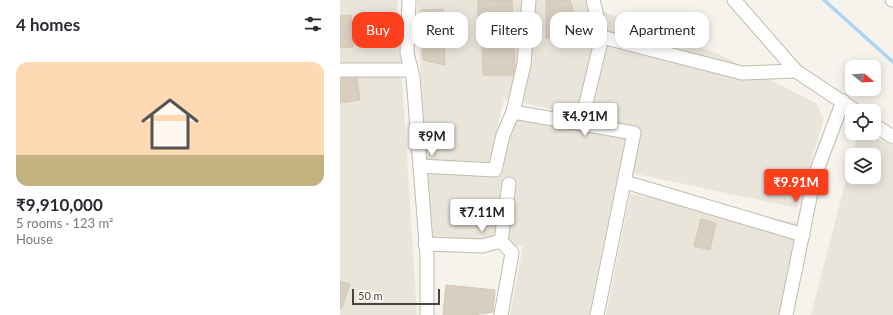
<!DOCTYPE html>
<meta charset="utf-8">
<style>
:root{--surface:#fff;--page:#f7f7f7;--text:#2b2b33;--muted:#7c7c81;--accent:#fc3f1d}
body{margin:0;font-family:Lato,sans-serif;background:var(--page);color:var(--text);height:100vh;display:flex;flex-direction:column;font-size:15px;white-space:nowrap}
*{box-sizing:border-box;margin:0}
p{font-size:13px;color:var(--muted)}
.icon{flex:none;width:22px;height:22px;fill:none;stroke:currentColor;stroke-width:2;stroke-linecap:round;stroke-linejoin:round}
.map{position:relative;flex:1;overflow:hidden}
.side{display:flex;flex-direction:column;background:var(--surface);width:340px}
.side>*{flex:none}
.banner{position:absolute;left:12px;top:12px;width:380px;height:36px;display:flex;gap:8px}
.needle{width:26px;rotate:108deg}
.tools{position:absolute;left:505px;top:60px;display:grid;gap:8px}
.tools a{display:grid;place-items:center;width:36px;height:36px;border-radius:8px;background:var(--surface);box-shadow:0 2px 10px #0003;font-size:20px}
.scale{position:absolute;left:12px;bottom:10px;width:88px;box-sizing:border-box;padding-left:4px;border:2px solid #4b4439;border-top:0;font-size:11px;line-height:14px;white-space:nowrap;color:#4b4439;-webkit-text-stroke:3px #fff;paint-order:stroke}
.price{position:absolute;translate:-50% -34px;padding:0 9px;border-radius:4px;background:#fff;color:#222;font-size:13px;line-height:26px;filter:drop-shadow(0 1px 2px #0008)}
.price::after{content:'';position:absolute;left:50%;top:24px;width:12px;height:9px;margin-left:-6px;background:inherit;clip-path:polygon(0 0,100% 0,50% 100%)}
.price.on{background:var(--accent);color:#fff}
ul{padding:0;list-style:none}
li{display:grid;align-content:center;gap:8px;height:212px;padding:0 16px}
li span{display:grid;place-items:center;height:124px;border-radius:12px;color:#555}
li>.icon{margin-inline-start:auto}
span .icon{width:72px;height:72px;fill:#fffc;stroke-width:1}
li b{font-size:17px}
h2{display:flex;justify-content:space-between;align-items:center;height:48px;padding:0 16px;font-size:17px}
.tag{padding:0 14px;border-radius:12px;background:var(--surface);box-shadow:0 2px 10px #0003;font-size:14px;line-height:36px}
.tag.on{background:var(--accent);color:#fff}
main{display:flex;flex:1;min-height:0}
.map>svg:first-child{display:block}
.residential{fill:#eae5da}
.lines{fill:none;stroke-linecap:round;stroke-linejoin:round}
.stream{stroke:#a9d4f2;stroke-width:3.5}
.building{fill:#d8cfc1;stroke:#d3c7b4}
.street-casing{stroke:#c2bbae;stroke-width:15}
.street{stroke:#fff;stroke-width:13}
</style>
<main>
<section class="side">
<h2>4 homes<svg class="icon" aria-label="filters" viewBox="0 0 24 24"><path d="M4 7h16M4 17h16"/><circle cx="9" cy="7" r="2"/><circle cx="15" cy="17" r="2"/></svg></h2>
<ul>
<li><span style="background:linear-gradient(#ffd9b3 75%,#c2b280 0)"><svg class="icon" aria-label="home" viewBox="0 0 24 24"><path d="M3 11l9-7 9 7M6 9v11h12V9"/></svg></span><div><b>₹9,910,000</b><p>5 rooms · 123 m²</p><p>House</p></div></li>
</ul>
</section>
<div class="map">
<svg width="553" height="315" viewBox="0 0 553 315">
<rect width="100%" height="100%" fill="#f6f3ec"/>
<!-- residential -->
<g class="residential">
<path d="M 0,0 L 57,0 L 77,315 L 0,315 Z"/>
<path d="M 77,0 L 256,0 L 261,11 L 379,54 L 476,103 L 484,119 L 457,208 L 292,173 L 300,128 L 164,99 L 148,166 L 85,161 Z"/>
<path d="M 173,119 L 286,137 L 249,315 L 170,315 L 183,246 L 91,240 L 87,174 L 158,176 Z"/>
<path d="M 518,133 L 525,133 L 553,146 L 553,315 L 471,315 L 512,157 L 512,177 L 534,177 L 534,155 L 513,155 Z"/>
<path d="M 290,194 L 460,223 L 440,315 L 266,315 Z"/>
</g>
<g class="lines">
<!-- stream -->
<path class="stream" d="M 484,0 L 553,62"/>
</g>
<!-- building -->
<g class="building">
<path d="M 138,0 L 172,0 L 175,67 L 173,75 L 143,75 L 141,19 L 138,19 Z"/>
<path d="M 206,0 L 230,0 L 242,37 L 206,38 Z"/>
<path d="M 103,9 L 105,65 L 83,60 L 81,10 Z"/>
<path d="M 11,15 L 13,47 L 0,48 L 0,16 Z"/>
<path d="M 0,78 L 17,78 L 20,100 L 0,103 Z"/>
<path d="M 361,219 L 376,223 L 370,250 L 354,246 Z"/>
<path d="M 0,281 L 10,284 L 2,308 L 0,308 Z"/>
<path d="M 106,285 L 155,290 L 153,312 L 134,315 L 103,315 Z"/>
</g>
<g class="lines">
<defs>
<g id="street">
<path d="M 69,0 L 67,53 L 73,77 L 80,166 L 87,256 L 87,315"/>
<path d="M 253,0 L 262,37 L 402,73 L 456,71"/>
<path d="M 394,0 L 456,71 L 516,111"/>
<path d="M 552,0 L 553,0"/>
<path d="M 0,70 L 71,70"/>
<path d="M 173,112 L 184,64 L 189,0"/>
<path d="M 241,124 L 262,37"/>
<path d="M 534,125 L 553,137"/>
<path d="M 80,166 L 155,170 L 163,135 L 173,112 L 294,133 L 257,315"/>
<path d="M 285,182 L 463,235"/>
<path d="M 85,244 L 142,246 L 161,241 L 169,184"/>
<path d="M 161,315 L 172,253 L 161,241"/>
<path d="M 446,315 L 474,178 L 503,101"/>
</g>
</defs>
<!-- street casing -->
<use href="#street" class="street-casing"/>
<!-- street -->
<use href="#street" class="street"/>
</g>
</svg>
<div class="tools">
<a><svg class="needle" viewBox="-14 -14 28 28"><path d="M0-13l5 13h-10z" fill="#e53935"/><path d="M0 13l5-13h-10z" fill="#7c7c81"/></svg></a>
<a><svg class="icon" aria-label="locate" viewBox="0 0 24 24"><circle cx="12" cy="12" r="6"/><path d="M12 2v4M12 18v4M2 12h4M18 12h4"/></svg></a>
<a><svg class="icon" aria-label="layers" viewBox="0 0 24 24"><path d="M12 4l9 5-9 5-9-5zM3 14l9 5 9-5"/></svg></a>
</div>
<div class="scale">50 m</div>
<b class="price" style="left:245px;top:137px">₹4.91M</b>
<b class="price" style="left:92px;top:157px">₹9M</b>
<b class="price on" style="left:456px;top:203px">₹9.91M</b>
<b class="price" style="left:142px;top:233px">₹7.11M</b>
<div class="banner">
<a class="tag on">Buy</a>
<a class="tag">Rent</a>
<a class="tag">Filters</a>
<a class="tag">New</a>
<a class="tag">Apartment</a>
</div>
</div>
</main>
